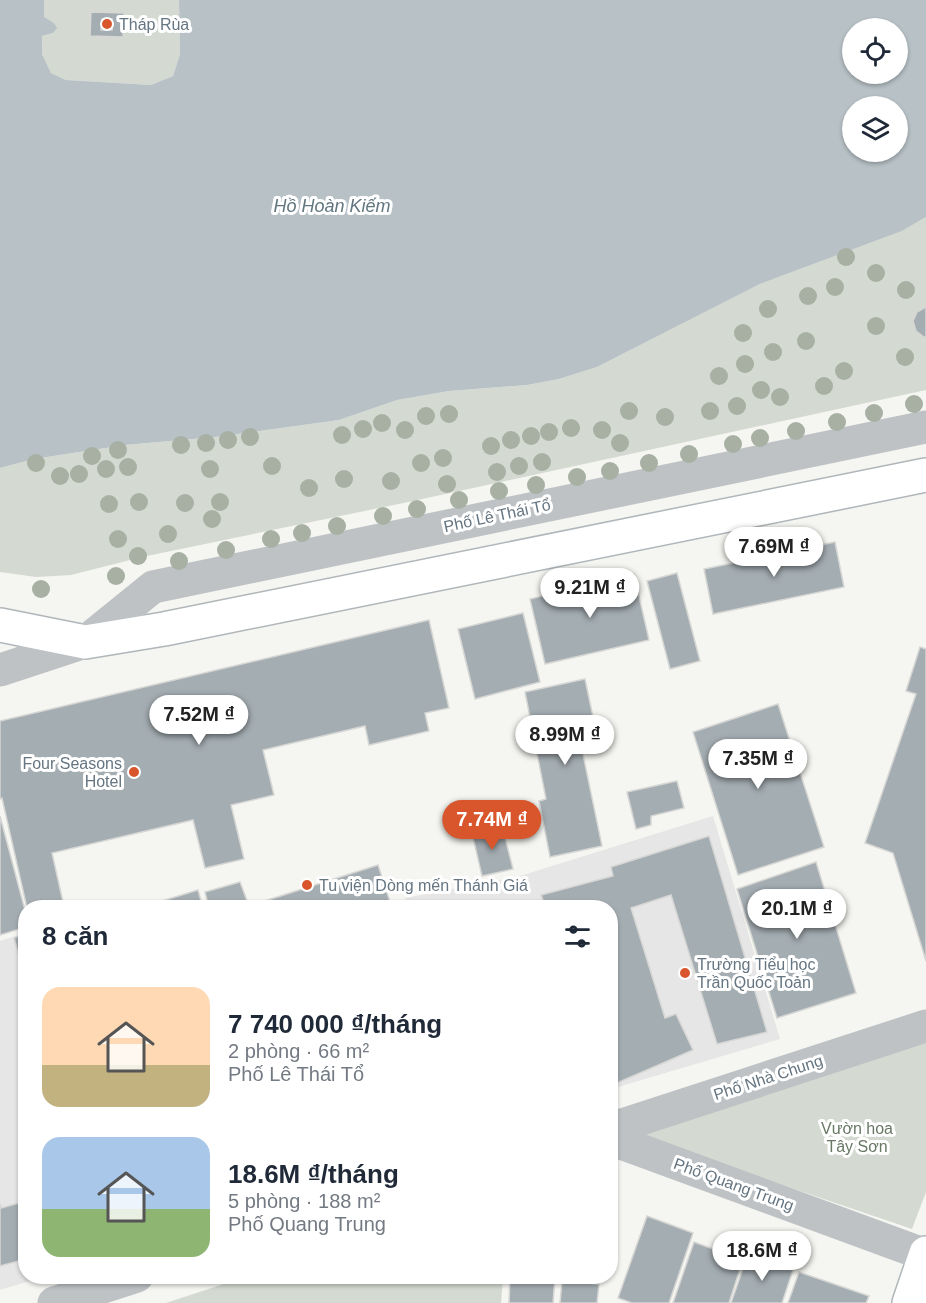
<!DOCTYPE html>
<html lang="vi">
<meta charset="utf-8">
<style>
:root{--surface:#fff;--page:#f6f6f7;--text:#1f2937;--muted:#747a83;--accent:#d9562d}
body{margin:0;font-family:Arial,sans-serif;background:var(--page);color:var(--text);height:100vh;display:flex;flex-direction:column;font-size:22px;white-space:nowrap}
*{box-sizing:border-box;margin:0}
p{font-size:20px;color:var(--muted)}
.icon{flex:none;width:33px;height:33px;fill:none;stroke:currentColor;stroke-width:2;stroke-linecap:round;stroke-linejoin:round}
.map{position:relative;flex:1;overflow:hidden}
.sheet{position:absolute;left:18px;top:900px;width:600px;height:384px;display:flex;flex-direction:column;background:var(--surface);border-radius:24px;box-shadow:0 2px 4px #0004}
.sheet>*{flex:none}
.fabs{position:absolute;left:842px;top:18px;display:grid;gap:12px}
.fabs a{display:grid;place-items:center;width:66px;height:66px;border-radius:50%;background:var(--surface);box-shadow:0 2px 4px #0004;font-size:30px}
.price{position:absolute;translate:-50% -51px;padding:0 14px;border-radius:21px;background:#fff;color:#222;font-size:20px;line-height:39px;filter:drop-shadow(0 2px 3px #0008)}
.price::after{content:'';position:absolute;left:50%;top:36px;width:18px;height:14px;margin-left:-9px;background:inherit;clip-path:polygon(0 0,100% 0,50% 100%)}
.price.on{background:var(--accent);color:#fff}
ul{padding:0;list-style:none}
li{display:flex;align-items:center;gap:18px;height:150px;padding:0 24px}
li span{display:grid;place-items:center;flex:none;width:168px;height:120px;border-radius:18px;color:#555}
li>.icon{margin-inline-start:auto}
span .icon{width:72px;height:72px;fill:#fffc;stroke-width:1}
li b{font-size:26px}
h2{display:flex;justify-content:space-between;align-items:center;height:72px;padding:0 24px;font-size:26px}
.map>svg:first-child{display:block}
.built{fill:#e5e6e5}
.green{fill:#d4dad1;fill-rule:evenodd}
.water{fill:#b7c1c6;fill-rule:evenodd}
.building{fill:#a4adb2;stroke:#d6d6d4;stroke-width:1.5}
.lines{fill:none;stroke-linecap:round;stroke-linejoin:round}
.secondary-casing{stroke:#b0b6ba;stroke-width:36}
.minor{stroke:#bec2c5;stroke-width:33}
.tertiary{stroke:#bec2c5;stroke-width:33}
.secondary{stroke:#fff;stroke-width:33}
.tree{fill:#a7b0a3}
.poi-dot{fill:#d9562d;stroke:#fff;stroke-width:2}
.labels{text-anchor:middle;stroke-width:6;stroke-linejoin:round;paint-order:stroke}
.poi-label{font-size:16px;fill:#657581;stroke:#fff;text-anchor:start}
.street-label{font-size:16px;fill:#657581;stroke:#fff}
.park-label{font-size:16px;fill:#687864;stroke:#fff}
.water-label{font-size:18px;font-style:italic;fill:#61767e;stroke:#fff}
</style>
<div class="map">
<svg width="926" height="1303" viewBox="0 0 926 1303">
<rect width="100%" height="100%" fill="#f5f5f1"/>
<!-- built -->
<g class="built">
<path d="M 713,816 L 780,1039 L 611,1089 L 610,908 L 408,908 L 405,898 L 520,876 Z"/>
<path d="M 25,933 L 26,1276 L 43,1277 L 0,1290 L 0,941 Z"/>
</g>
<!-- green -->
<g class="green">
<path d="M 44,0 L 179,0 L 180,54 L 173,76 L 151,85 L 66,80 L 51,73 L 42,54 L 42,36 L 53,33 L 54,23 L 43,17 ZM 91,12 L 123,13 L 123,36 L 90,36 Z"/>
<path d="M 926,217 L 926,390 L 413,501 L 142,557 L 71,575 L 36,577 L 0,572 L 0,468 L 34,459 L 125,445 L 215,437 L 339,420 L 397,400 L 449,391 L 527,385 L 559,379 L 597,367 L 760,284 L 902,231 Z"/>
<path d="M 926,1043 L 926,1192 L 912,1229 L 638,1136 Z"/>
<path d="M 245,1277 L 503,1277 L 501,1303 L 166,1303 Z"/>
</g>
<!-- water -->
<path class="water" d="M 0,0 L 44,0 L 44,17 L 54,23 L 57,28 L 53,33 L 42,36 L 42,54 L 51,73 L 66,80 L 151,85 L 173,76 L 180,54 L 179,0 L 926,0 L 926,217 L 902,231 L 760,284 L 597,367 L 559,379 L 527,385 L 449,391 L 397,400 L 339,420 L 215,437 L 125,445 L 34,459 L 0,468 ZM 852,28 L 897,28 L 897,74 L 852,74 ZM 852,106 L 897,106 L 897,152 L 852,152 Z"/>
<!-- building -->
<g class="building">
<path d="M 91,12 L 124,13 L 123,37 L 90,36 Z"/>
<path d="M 102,19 L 112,19 L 112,30 L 101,30 Z"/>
<path d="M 926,307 L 926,337 L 924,337 L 916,331 L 913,321 L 917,312 Z"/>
<path d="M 835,542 L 844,587 L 713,614 L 704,569 Z"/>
<path d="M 677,573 L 700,661 L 670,669 L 647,581 Z"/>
<path d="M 634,574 L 649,640 L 545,664 L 530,599 Z"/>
<path d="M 523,613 L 540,682 L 475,699 L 458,629 Z"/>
<path d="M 429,620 L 449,708 L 425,713 L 429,731 L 369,745 L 365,726 L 263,750 L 274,795 L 231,805 L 244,859 L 205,868 L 193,820 L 52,853 L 63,902 L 40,908 L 27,908 L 2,798 L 0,799 L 0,721 Z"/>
<path d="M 920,647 L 926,649 L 926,961 L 893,853 L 865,843 L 916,694 L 906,691 Z"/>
<path d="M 585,679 L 596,731 L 580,740 L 602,846 L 550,857 L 539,801 L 546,799 L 525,692 Z"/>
<path d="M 778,704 L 824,847 L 738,875 L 693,732 Z"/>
<path d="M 677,781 L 684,808 L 651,816 L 651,825 L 636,829 L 627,792 Z"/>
<path d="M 0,816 L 26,914 L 26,927 L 0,935 Z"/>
<path d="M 502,826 L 513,869 L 482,876 L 472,833 Z"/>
<path d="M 709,836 L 767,1032 L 717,1044 L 671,895 L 631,908 L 665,1018 L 676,1014 L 693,1050 L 610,1086 L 610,908 L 546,908 L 541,895 L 613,876 L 611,867 Z"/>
<path d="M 816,862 L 856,993 L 777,1018 L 737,889 Z"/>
<path d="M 378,865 L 392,908 L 209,908 L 205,892 L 240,882 L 249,906 Z"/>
<path d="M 198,890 L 203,908 L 139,908 Z"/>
<path d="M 26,934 L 26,981 L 14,938 Z"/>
<path d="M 26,1201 L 26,1259 L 0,1266 L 0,1204 L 1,1208 Z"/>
<path d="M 647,1216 L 693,1233 L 669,1303 L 632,1303 L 618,1298 Z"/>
<path d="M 694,1242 L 743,1260 L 729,1303 L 673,1303 Z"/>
<path d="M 748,1254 L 793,1270 L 782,1303 L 731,1303 Z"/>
<path d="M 799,1272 L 869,1296 L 866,1303 L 788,1303 Z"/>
<path d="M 510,1276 L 555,1276 L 553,1303 L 509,1303 Z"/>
<path d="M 562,1281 L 599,1284 L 597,1303 L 560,1303 Z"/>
</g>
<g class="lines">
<defs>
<g id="secondary">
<path d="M 0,625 L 85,642 L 164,629 L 926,475"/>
<path d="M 909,1303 L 926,1253"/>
</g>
</defs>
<!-- secondary casing -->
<use href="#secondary" class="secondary-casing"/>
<!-- minor -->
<g class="minor">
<path d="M 0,670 L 85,642"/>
<path d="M 610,1129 L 926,1026"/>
<path d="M 610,1139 L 926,1255"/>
<path d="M 54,1303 L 137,1276"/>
</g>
<!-- tertiary -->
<path class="tertiary" d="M 85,642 L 153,587 L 926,427"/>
<!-- secondary -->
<use href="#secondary" class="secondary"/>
</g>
<!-- trees -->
<g class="tree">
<circle cx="846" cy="257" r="9"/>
<circle cx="876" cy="273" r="9"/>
<circle cx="835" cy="287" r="9"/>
<circle cx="906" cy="290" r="9"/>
<circle cx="808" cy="296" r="9"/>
<circle cx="768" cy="309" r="9"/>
<circle cx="876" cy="326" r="9"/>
<circle cx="743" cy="333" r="9"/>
<circle cx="806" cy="341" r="9"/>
<circle cx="773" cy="352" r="9"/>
<circle cx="905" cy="357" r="9"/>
<circle cx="745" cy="364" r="9"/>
<circle cx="844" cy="371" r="9"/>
<circle cx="719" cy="376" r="9"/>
<circle cx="824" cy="386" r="9"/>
<circle cx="761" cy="390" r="9"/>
<circle cx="780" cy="397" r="9"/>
<circle cx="914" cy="404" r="9"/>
<circle cx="737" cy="406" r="9"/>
<circle cx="629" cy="411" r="9"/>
<circle cx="710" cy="411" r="9"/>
<circle cx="874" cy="413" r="9"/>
<circle cx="449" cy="414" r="9"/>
<circle cx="426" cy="416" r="9"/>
<circle cx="665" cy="417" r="9"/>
<circle cx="837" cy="422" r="9"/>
<circle cx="382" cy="423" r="9"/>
<circle cx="571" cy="428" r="9"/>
<circle cx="363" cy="429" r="9"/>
<circle cx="405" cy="430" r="9"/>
<circle cx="602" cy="430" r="9"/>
<circle cx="796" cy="431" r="9"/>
<circle cx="549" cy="432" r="9"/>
<circle cx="342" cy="435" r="9"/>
<circle cx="531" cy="436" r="9"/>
<circle cx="250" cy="437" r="9"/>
<circle cx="760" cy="438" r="9"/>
<circle cx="228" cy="440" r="9"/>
<circle cx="511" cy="440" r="9"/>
<circle cx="206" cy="443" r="9"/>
<circle cx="620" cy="443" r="9"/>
<circle cx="733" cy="444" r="9"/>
<circle cx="181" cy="445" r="9"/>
<circle cx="491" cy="446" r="9"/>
<circle cx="118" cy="450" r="9"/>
<circle cx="689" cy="454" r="9"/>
<circle cx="92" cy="456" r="9"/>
<circle cx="443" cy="458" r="9"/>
<circle cx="542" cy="462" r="9"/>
<circle cx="36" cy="463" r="9"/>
<circle cx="421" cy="463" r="9"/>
<circle cx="649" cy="463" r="9"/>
<circle cx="272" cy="466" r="9"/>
<circle cx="519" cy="466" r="9"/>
<circle cx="128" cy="467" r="9"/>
<circle cx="106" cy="469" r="9"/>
<circle cx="210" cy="469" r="9"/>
<circle cx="610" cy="471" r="9"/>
<circle cx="497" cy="472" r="9"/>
<circle cx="79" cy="474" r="9"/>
<circle cx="60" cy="476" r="9"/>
<circle cx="577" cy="477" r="9"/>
<circle cx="344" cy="479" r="9"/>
<circle cx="391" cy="481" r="9"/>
<circle cx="447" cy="484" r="9"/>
<circle cx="536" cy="485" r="9"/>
<circle cx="309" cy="488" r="9"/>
<circle cx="499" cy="491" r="9"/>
<circle cx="459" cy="500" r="9"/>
<circle cx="139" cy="502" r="9"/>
<circle cx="220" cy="502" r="9"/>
<circle cx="185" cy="503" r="9"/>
<circle cx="109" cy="504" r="9"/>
<circle cx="417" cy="509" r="9"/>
<circle cx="383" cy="516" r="9"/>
<circle cx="212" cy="519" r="9"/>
<circle cx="337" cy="526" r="9"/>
<circle cx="302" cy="533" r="9"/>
<circle cx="168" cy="534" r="9"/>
<circle cx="118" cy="539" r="9"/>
<circle cx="271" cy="539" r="9"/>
<circle cx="226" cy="550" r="9"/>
<circle cx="138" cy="556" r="9"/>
<circle cx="179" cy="561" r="9"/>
<circle cx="116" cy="576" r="9"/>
<circle cx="41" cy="589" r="9"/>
</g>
<!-- markers -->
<g class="poi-dot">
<circle cx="107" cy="24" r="6"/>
<circle cx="134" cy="772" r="6"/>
<circle cx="307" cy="885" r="6"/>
<circle cx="685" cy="973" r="6"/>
</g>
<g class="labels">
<!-- poi labels -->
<g class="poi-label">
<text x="119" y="30">Tháp Rùa</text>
<text x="122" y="769" text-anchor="end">Four Seasons<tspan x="122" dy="18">Hotel</tspan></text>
<text x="319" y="891">Tu viện Dòng mến Thánh Giá</text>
<text x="697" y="970">Trường Tiểu học<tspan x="697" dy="18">Trần Quốc Toản</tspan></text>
</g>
<!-- street labels -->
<g class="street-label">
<text transform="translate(497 515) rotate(-12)" y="6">Phố Lê Thái Tổ</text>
<text transform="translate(768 1077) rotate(-18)" y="6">Phố Nhà Chung</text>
<text transform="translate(734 1184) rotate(20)" y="6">Phố Quang Trung</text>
</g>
<!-- park labels -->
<g class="park-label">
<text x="857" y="1134">Vườn hoa<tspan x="857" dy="18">Tây Sơn</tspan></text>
</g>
<!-- water labels -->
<g class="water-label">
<text x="332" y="212">Hồ Hoàn Kiếm</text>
</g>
</g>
</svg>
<div class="fabs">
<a><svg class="icon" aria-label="locate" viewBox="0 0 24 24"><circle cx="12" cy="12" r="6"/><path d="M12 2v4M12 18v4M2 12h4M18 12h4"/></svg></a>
<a><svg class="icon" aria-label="layers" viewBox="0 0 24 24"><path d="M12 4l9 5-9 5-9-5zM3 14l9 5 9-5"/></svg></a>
</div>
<b class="price" style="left:774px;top:578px">7.69M ₫</b>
<b class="price" style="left:590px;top:619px">9.21M ₫</b>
<b class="price" style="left:199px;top:746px">7.52M ₫</b>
<b class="price" style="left:565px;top:766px">8.99M ₫</b>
<b class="price" style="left:758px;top:790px">7.35M ₫</b>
<b class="price on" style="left:492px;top:851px">7.74M ₫</b>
<b class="price" style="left:797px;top:940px">20.1M ₫</b>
<b class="price" style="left:762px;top:1282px">18.6M ₫</b>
<section class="sheet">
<h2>8 căn<svg class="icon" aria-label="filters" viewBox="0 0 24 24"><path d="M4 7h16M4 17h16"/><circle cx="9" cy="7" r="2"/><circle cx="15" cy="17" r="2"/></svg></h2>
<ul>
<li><span style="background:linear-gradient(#ffd9b3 65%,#c2b280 0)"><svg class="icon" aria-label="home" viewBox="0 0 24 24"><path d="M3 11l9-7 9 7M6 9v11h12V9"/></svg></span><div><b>7 740 000 ₫/tháng</b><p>2 phòng · 66 m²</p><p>Phố Lê Thái Tổ</p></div></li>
<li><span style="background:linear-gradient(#a9c7e8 60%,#8fb573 0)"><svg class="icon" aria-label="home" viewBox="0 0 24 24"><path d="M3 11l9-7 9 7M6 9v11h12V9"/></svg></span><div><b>18.6M ₫/tháng</b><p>5 phòng · 188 m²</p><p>Phố Quang Trung</p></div></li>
</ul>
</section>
</div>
